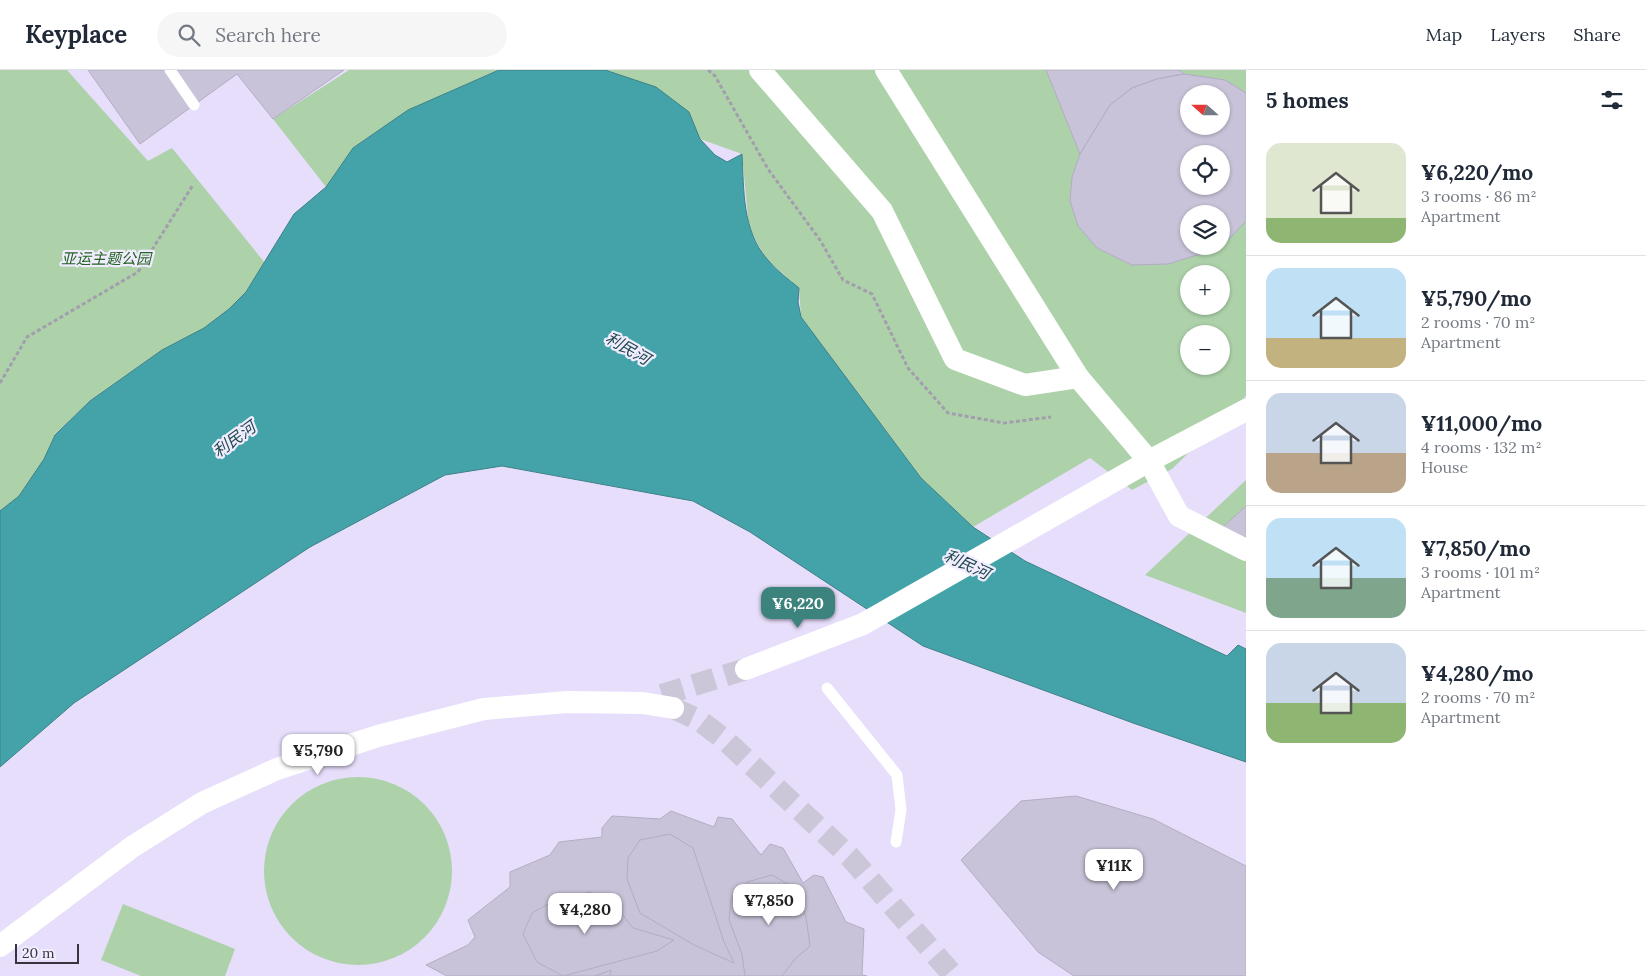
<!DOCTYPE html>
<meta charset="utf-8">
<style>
:root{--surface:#fff;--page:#f6f6f7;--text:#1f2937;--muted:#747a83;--line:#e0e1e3;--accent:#3c837d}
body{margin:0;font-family:Lora,"Noto Sans SC",serif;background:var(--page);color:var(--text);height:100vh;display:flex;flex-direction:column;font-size:19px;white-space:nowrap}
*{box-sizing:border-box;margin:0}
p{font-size:16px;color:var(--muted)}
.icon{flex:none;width:28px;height:28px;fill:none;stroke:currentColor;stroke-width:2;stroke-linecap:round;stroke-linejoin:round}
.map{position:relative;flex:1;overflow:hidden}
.details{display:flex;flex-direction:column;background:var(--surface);width:400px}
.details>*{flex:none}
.needle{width:32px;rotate:291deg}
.controls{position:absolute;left:1180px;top:15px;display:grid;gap:10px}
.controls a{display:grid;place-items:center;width:50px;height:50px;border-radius:50%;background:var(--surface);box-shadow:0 1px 4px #0004;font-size:25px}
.scale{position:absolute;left:15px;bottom:12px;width:64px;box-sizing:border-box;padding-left:5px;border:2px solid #36333c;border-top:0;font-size:14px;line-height:18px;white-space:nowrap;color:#36333c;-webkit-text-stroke:4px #f1ecff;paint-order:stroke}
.price{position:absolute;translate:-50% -42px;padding:0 11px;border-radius:10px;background:#fff;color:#222;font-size:16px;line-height:32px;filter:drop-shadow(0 1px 2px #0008)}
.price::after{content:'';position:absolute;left:50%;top:30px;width:15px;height:11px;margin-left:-8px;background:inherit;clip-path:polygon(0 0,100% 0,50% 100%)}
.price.on{background:var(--accent);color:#fff}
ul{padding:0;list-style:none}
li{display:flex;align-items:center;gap:15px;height:125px;padding:0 20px}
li+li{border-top:1px solid var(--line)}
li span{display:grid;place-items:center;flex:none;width:140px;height:100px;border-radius:15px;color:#555}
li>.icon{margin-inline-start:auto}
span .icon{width:60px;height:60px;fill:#fffc;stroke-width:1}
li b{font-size:21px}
h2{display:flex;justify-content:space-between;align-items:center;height:60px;padding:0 20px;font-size:21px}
header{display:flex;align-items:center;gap:30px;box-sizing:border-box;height:70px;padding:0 25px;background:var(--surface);border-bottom:1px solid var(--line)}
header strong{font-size:24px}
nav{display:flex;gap:28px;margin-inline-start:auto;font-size:18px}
.search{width:350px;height:45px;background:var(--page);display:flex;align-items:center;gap:12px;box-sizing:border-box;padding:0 18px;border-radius:28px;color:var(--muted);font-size:19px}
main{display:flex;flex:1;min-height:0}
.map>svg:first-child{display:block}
.built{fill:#e7defc;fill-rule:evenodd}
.green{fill:#add2aa;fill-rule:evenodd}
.water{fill:#43a3a8;stroke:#3f8188}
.building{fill:#c9c3d9;stroke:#b3acc3;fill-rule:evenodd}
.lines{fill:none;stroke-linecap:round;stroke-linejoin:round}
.minor-tunnel{stroke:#ccc7d8;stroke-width:22;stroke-dasharray:22 11;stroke-linecap:butt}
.path{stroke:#a29ead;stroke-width:3;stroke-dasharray:4 2.5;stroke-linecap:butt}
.service{stroke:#fff;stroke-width:11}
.minor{stroke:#fff;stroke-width:22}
.labels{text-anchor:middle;stroke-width:4.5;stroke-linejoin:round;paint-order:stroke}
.park-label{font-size:15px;font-style:italic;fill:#236421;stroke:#f1ecff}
.water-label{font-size:16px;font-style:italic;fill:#1e494b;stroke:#f1ecff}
</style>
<header>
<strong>Keyplace</strong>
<div class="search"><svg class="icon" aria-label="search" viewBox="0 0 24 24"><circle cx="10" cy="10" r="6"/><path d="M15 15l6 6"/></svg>Search here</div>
<nav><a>Map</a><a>Layers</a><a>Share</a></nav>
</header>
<main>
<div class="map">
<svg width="1246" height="906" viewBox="0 0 1246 906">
<rect width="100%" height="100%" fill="#f1ecff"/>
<!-- built -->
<path class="built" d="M 0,0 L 1246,0 L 1246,906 L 0,906 ZM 1189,24 L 1221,24 L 1221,56 L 1189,56 ZM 1189,84 L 1221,84 L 1221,116 L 1189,116 ZM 1189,144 L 1221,144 L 1221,176 L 1189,176 ZM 1189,204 L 1221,204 L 1221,236 L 1189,236 ZM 1189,264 L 1221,264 L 1221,296 L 1189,296 Z"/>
<!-- green -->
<g class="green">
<path d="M 0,0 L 67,0 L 148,91 L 172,78 L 265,193 L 246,222 L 229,239 L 204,258 L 162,280 L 90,331 L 55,364 L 44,389 L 19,426 L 0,441 Z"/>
<path d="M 349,0 L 499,0 L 408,40 L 353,78 L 326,117 L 273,49 Z"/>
<path d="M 605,0 L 1246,0 L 1246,326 L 1172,399 L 1132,420 L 1090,388 L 973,457 L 921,408 L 801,247 L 799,218 L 766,189 L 749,158 L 742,84 L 700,69 L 689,42 ZM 1189,24 L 1221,24 L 1221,56 L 1189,56 ZM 1189,84 L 1221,84 L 1221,116 L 1189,116 ZM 1189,144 L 1221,144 L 1221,176 L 1189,176 ZM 1189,204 L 1221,204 L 1221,236 L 1189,236 ZM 1189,264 L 1221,264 L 1221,296 L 1189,296 Z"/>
<path d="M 1246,410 L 1246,543 L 1145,505 Z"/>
<circle cx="358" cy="801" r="94"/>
<path d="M 123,834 L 235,879 L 225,906 L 141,906 L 101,890 Z"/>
</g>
<!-- water -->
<path class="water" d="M 499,0 L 605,0 L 656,17 L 689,42 L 700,69 L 715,85 L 727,92 L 742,84 C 744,120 742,160 767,189 C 776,200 788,209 799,218 L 798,232 L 801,247 L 921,408 L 973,457 L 1025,491 L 1227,586 L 1238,575 L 1246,579 L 1246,692 L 1133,653 L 923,576 L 750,462 L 693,431 L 502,396 L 445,405 L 310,477 L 74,633 L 0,697 L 0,441 L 19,426 L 44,389 L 55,365 L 90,331 L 162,280 L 204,258 L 229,239 L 246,222 L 294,144 L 326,117 L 353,78 L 408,40 Z"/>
<!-- building -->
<g class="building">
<path d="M 88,0 L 344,0 L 273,49 L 237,4 L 140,74 Z"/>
<path d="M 1046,0 L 1179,0 L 1184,4 L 1157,9 L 1132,18 L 1110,35 L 1080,84 Z"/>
<path d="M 1184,4 L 1225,10 L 1246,23 L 1246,151 L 1229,169 L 1221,173 L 1221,144 L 1189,144 L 1189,176 L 1215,176 L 1197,185 L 1168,194 L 1132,195 L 1097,178 L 1078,156 L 1070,131 L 1072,107 L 1080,84 L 1110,35 L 1132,18 L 1157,9 ZM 1189,24 L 1221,24 L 1221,56 L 1189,56 ZM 1189,84 L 1221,84 L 1221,116 L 1189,116 Z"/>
<path d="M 1246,436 L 1246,482 L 1213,466 Z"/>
<path d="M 1076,726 L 1153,749 L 1246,796 L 1246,906 L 1074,906 L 1038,882 L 961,790 L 1021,731 Z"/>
<path d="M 671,741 L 714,757 L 718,747 L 732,749 L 761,785 L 770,774 L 783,778 L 803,813 L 814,805 L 823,807 L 846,852 L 864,859 L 862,905 L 867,906 L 447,906 L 426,895 L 468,875 L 475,867 L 468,850 L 510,817 L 510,802 L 550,785 L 559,772 L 602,767 L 602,758 L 612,746 L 660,749 Z"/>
<path d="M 670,764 L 693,778 L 724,872 L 734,893 L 694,875 L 640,843 L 627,809 L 628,788 L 640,770 Z"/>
<path d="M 772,805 L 796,819 L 806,847 L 810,876 L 795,889 L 782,906 L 745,906 L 742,884 L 729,850 L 731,829 L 747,812 Z"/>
<path d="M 590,822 L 618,839 L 633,858 L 674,870 L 657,881 L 563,906 L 537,892 L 523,864 L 532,843 L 552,832 Z"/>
<path d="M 611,900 L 610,906 L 595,906 Z"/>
</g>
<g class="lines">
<!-- minor-tunnel -->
<g class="minor-tunnel">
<path d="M 662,625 L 746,599"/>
<path d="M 673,638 L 699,650 L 724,669 L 850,787 L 954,906"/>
</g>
<!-- path -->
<g class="path">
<path d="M 708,0 L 715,6 L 768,99 L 820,170 L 843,210 L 872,224 L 908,298 L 948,343 L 1004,353 L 1051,347"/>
<path d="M 0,313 L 27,267 L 138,202 L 193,115"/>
</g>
<!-- service -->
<g class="service">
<path d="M 170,0 L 194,35"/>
<path d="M 827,618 L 897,705 L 901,740 L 896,772"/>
</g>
<!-- minor -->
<g class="minor">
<path d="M 760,0 L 882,141 L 955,289 L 1025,315 L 1078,307"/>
<path d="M 886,0 L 1078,307 L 1149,391 L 1179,446 L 1246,480"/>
<path d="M 746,599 L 863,554 L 1149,391 L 1246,340"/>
<path d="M 0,876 L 132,777 L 202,733 L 277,699 L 378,666 L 484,639 L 567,632 L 643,633 L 673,638"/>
</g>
</g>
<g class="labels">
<!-- park labels -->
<g class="park-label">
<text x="106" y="194">亚运主题公园</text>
</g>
<!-- water labels -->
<g class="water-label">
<text transform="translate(628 278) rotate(30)" y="6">利民河</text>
<text transform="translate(234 369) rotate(-36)" y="6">利民河</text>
<text transform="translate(967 494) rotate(25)" y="6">利民河</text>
</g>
</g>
</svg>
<div class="controls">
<a><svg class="needle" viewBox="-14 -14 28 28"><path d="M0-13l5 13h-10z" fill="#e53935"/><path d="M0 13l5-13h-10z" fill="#747a83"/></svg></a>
<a><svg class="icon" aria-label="locate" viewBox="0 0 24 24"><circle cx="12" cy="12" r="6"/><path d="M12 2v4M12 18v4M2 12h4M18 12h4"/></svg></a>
<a><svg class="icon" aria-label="layers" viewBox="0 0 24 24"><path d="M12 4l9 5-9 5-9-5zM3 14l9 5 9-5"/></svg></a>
<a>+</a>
<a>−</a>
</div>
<div class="scale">20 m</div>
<b class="price on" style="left:798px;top:559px">¥6,220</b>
<b class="price" style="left:318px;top:706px">¥5,790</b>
<b class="price" style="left:1114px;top:821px">¥11K</b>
<b class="price" style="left:769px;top:856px">¥7,850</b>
<b class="price" style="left:585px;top:865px">¥4,280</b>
</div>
<section class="details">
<h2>5 homes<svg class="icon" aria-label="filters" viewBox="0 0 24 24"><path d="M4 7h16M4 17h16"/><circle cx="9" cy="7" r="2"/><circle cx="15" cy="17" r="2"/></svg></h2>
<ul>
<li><span style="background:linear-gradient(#dfe7d0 75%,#8fb573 0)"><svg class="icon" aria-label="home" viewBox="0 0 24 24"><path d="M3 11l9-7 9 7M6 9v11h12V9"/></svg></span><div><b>¥6,220/mo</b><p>3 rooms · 86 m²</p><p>Apartment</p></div></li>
<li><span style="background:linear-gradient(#bfe0f5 70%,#c2b280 0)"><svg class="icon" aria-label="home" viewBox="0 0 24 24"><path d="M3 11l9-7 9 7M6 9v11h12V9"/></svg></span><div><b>¥5,790/mo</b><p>2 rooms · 70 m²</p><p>Apartment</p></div></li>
<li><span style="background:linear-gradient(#c9d6e8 60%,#b9a48a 0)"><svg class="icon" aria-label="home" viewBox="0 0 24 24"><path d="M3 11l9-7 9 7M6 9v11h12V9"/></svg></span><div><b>¥11,000/mo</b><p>4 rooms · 132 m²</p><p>House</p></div></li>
<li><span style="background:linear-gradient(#bfe0f5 60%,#7fa58c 0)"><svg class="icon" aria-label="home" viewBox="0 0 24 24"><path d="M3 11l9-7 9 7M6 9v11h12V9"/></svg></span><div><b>¥7,850/mo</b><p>3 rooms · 101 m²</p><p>Apartment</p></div></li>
<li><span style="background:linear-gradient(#c9d6e8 60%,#8fb573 0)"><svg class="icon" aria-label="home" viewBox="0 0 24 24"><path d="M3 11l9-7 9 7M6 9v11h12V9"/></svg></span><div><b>¥4,280/mo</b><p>2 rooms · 70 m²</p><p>Apartment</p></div></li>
</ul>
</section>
</main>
